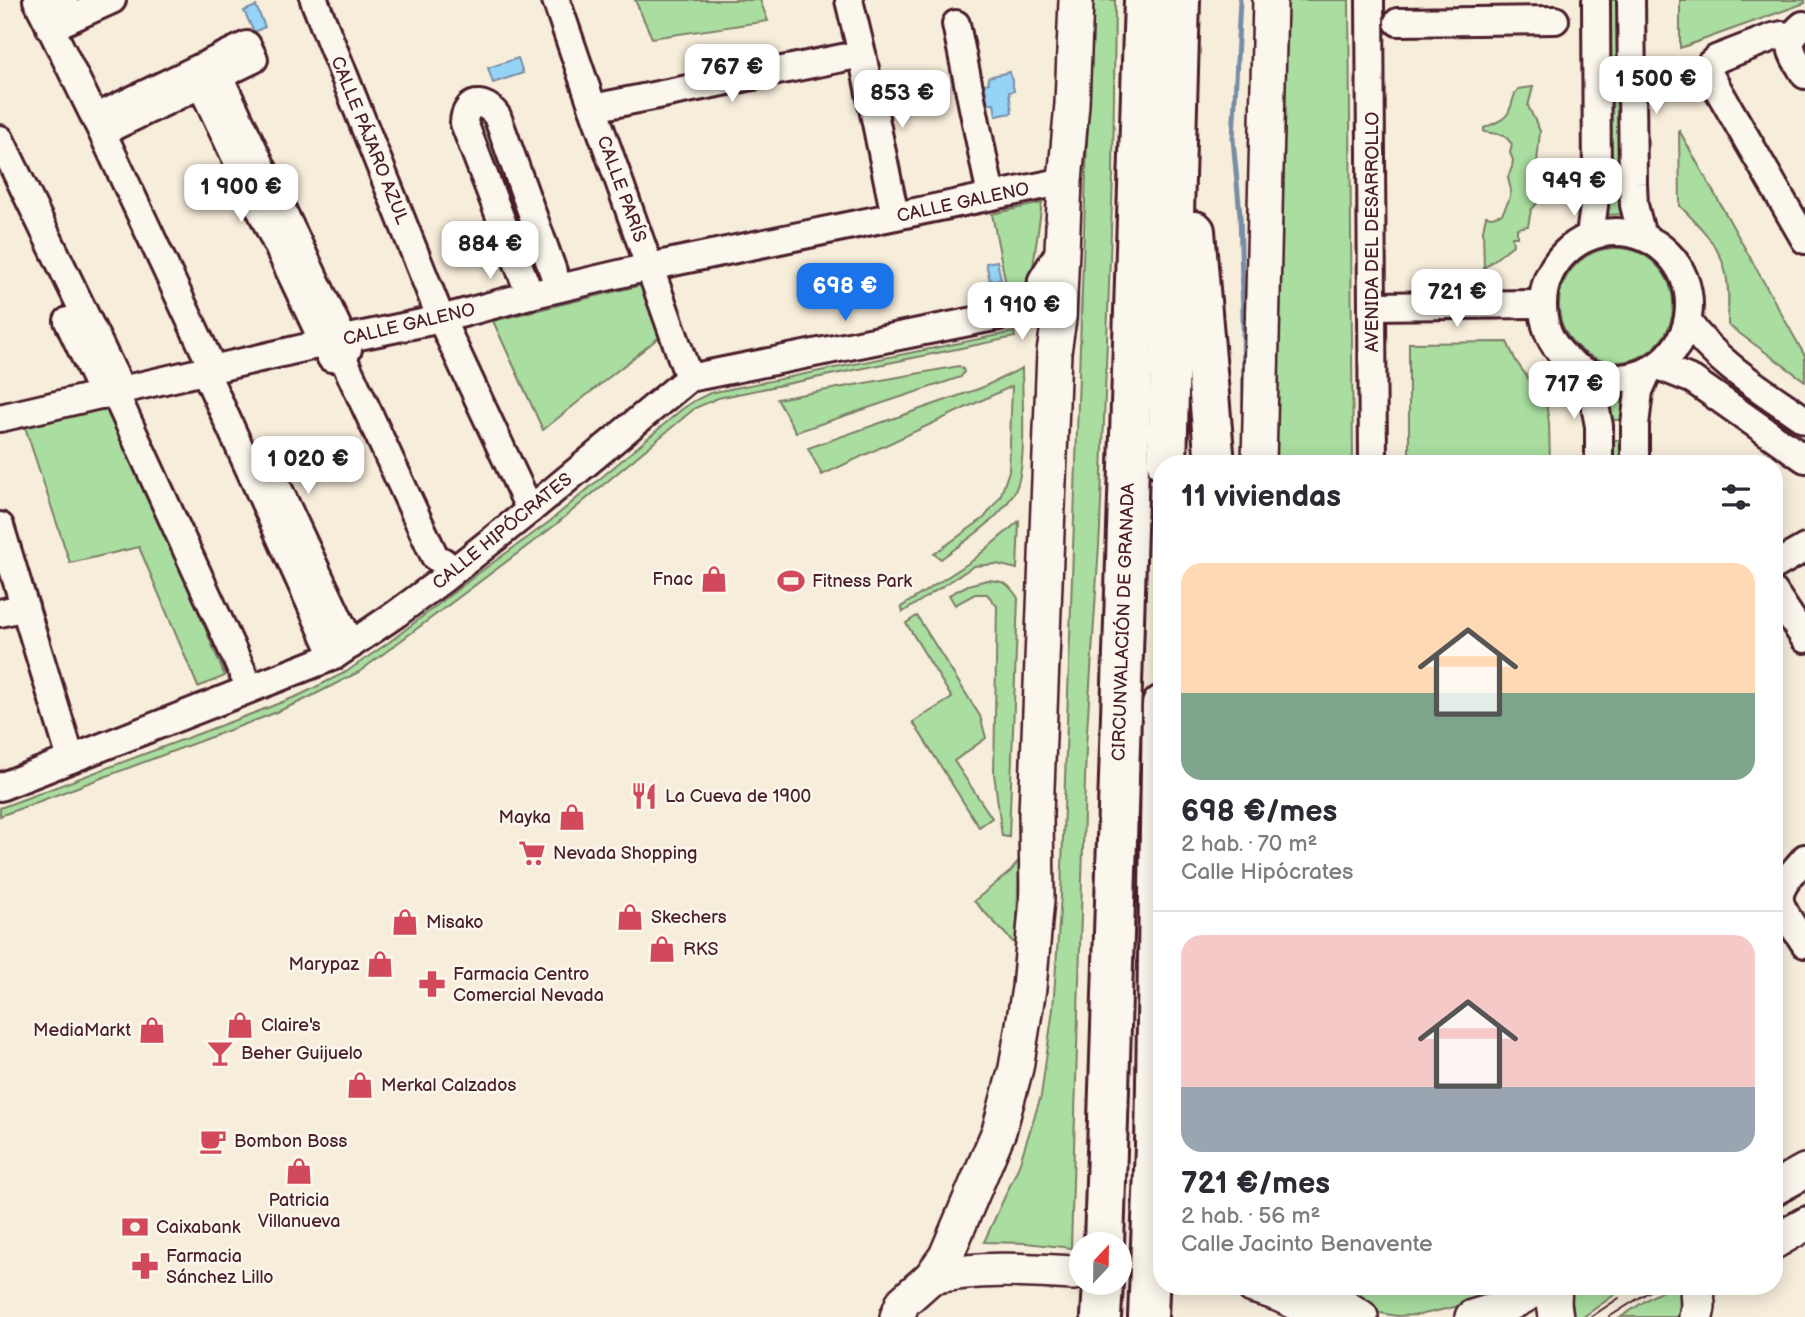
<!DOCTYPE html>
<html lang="es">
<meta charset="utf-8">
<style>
:root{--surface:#fff;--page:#f2f2f3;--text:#2b2b33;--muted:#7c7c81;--line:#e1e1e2;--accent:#1a73e8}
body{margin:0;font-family:"Balsamiq Sans",sans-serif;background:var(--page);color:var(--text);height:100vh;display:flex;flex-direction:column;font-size:26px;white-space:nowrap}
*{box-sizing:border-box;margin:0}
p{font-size:23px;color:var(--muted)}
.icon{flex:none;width:38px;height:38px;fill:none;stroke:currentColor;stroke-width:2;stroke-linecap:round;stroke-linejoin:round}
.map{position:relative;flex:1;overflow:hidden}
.side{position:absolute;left:1153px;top:455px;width:630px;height:840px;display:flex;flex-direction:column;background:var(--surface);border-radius:28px;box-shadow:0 4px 18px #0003}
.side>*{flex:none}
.needle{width:46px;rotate:22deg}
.buttons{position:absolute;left:1069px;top:1232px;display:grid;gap:14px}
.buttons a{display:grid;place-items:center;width:63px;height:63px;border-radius:50%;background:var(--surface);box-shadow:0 4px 18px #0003;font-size:35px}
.price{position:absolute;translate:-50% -60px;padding:0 16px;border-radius:14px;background:#fff;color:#222;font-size:23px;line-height:46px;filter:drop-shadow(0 2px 4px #0008)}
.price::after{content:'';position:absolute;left:50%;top:42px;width:21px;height:16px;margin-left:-10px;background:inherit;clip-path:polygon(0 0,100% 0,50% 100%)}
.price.active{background:var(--accent);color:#fff}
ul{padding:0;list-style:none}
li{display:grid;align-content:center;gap:14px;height:371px;padding:0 28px}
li+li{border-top:2px solid var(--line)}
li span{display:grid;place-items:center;height:217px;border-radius:21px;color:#555}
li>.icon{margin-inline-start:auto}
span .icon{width:126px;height:126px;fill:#fffc;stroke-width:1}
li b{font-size:30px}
h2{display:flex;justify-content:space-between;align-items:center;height:84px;padding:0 28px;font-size:30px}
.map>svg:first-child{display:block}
.green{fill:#a9dea0;stroke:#7a7e66;stroke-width:2}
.water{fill:#96d4f7;stroke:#788ca5;stroke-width:2}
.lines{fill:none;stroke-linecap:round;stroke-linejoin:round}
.stream{stroke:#788ca5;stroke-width:5}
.minor-casing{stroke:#4a1f2b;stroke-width:32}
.major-casing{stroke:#4a1f2b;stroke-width:38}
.highway-casing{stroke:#4a1f2b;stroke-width:44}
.minor{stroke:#fbf7ec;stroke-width:26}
.major{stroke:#fbf7ec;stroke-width:33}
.highway{stroke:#fbf7ec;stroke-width:38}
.tram{stroke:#4a1f2b;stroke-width:2}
.labels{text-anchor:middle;stroke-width:5;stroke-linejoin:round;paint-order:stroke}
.street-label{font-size:18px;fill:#4a1f2b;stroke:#fbf7ec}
.poi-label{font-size:18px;fill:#4a1f2b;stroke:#fbf7ec;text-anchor:start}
</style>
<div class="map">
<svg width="1805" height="1317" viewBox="0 0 1805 1317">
<rect width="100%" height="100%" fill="#f7eddb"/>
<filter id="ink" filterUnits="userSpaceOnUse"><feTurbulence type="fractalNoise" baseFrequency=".0143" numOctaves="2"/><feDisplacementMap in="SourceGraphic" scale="14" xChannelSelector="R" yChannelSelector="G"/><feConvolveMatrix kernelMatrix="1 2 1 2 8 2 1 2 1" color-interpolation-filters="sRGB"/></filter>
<g filter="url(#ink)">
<!-- green -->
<g class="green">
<path d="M 635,0 L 760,0 L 768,21 L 652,38 Z"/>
<path d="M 1092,0 L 1115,0 L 1113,176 L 1106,366 L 1100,529 L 1086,747 L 1071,1248 L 1026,1243 L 984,1242 L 1018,1168 L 1041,1096 L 1053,1009 L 1061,895 Z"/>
<path d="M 1285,0 L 1349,0 L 1353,464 L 1274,464 Z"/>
<path d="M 1603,0 L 1621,0 L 1623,170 L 1605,170 Z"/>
<path d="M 1680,0 L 1805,0 L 1805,3 L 1680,48 Z"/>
<path d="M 1533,87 L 1528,106 L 1540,131 L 1537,163 L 1543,177 L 1537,187 L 1541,199 L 1531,210 L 1528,226 L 1517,228 L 1517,237 L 1512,237 L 1513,245 L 1484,268 L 1483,230 L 1486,216 L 1492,217 L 1502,214 L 1509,200 L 1511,191 L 1508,177 L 1512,167 L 1513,160 L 1510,153 L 1512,144 L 1504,135 L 1484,132 L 1484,128 C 1492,124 1506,120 1509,111 C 1514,102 1511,98 1518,89 Z"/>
<path d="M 484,111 L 547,273 L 539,286 L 473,114 Z"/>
<path d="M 1679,130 L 1805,356 L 1805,381 L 1728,325 C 1728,307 1730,288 1725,270 C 1719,245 1697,223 1680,206 Z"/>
<path d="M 1605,190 L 1623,190 L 1626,214 L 1604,215 Z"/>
<path d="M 1042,203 L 1029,295 L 1002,300 L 1005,296 L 1007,289 L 992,214 Z"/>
<circle cx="1616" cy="305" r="57"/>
<path d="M 642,285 L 662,335 L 543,430 L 493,321 Z"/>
<path d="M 1014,332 L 1015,337 L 718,398 L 695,408 L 554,526 L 359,672 L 302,701 L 267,716 L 0,816 L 0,808 L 262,710 L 300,695 L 346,672 L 388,643 L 480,572 L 549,522 L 681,410 L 694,401 L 710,393 Z"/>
<path d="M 1507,342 L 1516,361 L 1530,381 L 1545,397 L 1549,422 L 1550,464 L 1409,464 L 1409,343 Z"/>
<path d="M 959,366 L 963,369 L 964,372 L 961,377 L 796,432 L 777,399 Z"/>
<path d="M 1022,368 C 1022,398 1028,469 1014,493 C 998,521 965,541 941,559 L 934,554 L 984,518 L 1000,497 L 1009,471 L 1012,386 L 822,475 L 808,448 L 981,388 Z"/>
<path d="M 1606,394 L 1627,394 L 1625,420 L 1608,420 Z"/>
<path d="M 112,403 L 225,676 L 198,687 L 139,547 L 70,563 L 25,427 Z"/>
<rect x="1608" y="440" width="18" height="24"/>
<path d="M 1019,521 L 1017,569 L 997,564 L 974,566 L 903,612 L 901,607 L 972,561 Z"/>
<path d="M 987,580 C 1005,581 1008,583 1018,598 L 1009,837 L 1002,836 L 994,773 L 997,606 L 987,594 L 975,594 L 955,605 L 949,595 L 968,585 Z"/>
<path d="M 917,616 L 980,716 L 986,738 L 954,761 L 992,818 L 979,827 L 913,722 L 952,698 L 906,623 Z"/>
<path d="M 1019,860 L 1016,945 L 974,901 L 1011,871 Z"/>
<path d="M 1337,1286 L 1511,1286 L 1477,1302 L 1419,1315 L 1397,1316 L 1380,1313 L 1360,1306 Z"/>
<path d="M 1569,1286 L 1627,1286 L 1583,1317 L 1571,1317 Z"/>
<path d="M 1672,1286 L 1683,1286 L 1681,1317 L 1621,1317 L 1651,1297 Z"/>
</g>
<!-- water -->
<g class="water">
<path d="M 256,6 L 265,27 L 254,32 L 244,11 Z"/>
<path d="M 518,58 L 523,73 L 493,83 L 488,68 Z"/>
<path d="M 1010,72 L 1014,91 L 1009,92 L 1012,113 L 996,116 L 994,103 L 988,104 L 984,84 L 989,83 L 988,77 Z"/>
<path d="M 997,261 L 1001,279 L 998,279 L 998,282 L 996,284 L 993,280 L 990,281 L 986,263 Z"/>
</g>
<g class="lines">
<!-- stream -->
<path class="stream" d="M 1240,0 L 1233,139 L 1240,215 L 1243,314 L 1244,415"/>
<defs>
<g id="minor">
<path d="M 37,0 L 102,132 L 213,369"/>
<path d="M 314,0 L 441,319 L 530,510"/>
<path d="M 556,0 L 593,108 L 689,378"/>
<path d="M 849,0 L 862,54 L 895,216"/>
<path d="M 1370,0 L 1373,464"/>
<path d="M 1631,0 L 1633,183 L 1634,205 L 1642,236"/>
<path d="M 42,10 L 64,0"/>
<path d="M 1398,22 L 1555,20"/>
<path d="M 956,24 L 991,196"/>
<path d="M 1803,25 C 1781,43 1794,56 1805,75"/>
<path d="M 50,28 L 112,0"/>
<path d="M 1793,37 L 1782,35 L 1773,37 L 1716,59 L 1710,64 L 1708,72 L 1805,240"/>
<path d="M 219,76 L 348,349 L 343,358 L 435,557 L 444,562 L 449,574"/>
<path d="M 201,85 L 331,358"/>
<path d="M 593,108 L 862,54"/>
<path d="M 95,118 L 247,45 L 254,59 L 102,132"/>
<path d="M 0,139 L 122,391"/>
<circle cx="1616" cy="305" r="73"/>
<path d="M 1590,236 L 1597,183 L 1596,0"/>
<path d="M 530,295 L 464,123 C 465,100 484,98 497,116 L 559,288"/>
<path d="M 1372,306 L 1542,304"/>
<path d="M 68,321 L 103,395"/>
<path d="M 1688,322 C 1717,364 1764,391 1805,420"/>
<path d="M 1658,366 L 1693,380 L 1805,459"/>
<path d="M 1578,368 L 1592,390 L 1599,426 L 1599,464"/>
<path d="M 205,371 L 334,656"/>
<path d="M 115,393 L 243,673"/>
<path d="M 0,418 L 325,343 L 441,319 L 530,295 L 649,267 L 1065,181"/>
<path d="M 1635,464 L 1635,425 L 1639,391 L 1648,371"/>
<path d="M 272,475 L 351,645"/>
<path d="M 0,526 L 71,759"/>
<path d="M 1774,566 L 1805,548"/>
<path d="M 1774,592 L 1805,639"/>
<path d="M 0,613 L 25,607"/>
<path d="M 0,787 L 334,656 L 396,614 L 442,580 L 530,510 L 689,378 L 1009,314 L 1018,307 L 1034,303 L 1040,298 L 1042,280 L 1061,249"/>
<path d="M 1805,858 C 1797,868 1782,882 1780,895 C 1778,909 1798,932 1805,944"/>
</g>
<g id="major">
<path d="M 1259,464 L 1270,0"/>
<path d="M 1774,1188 L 1805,1171"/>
<path d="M 1774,1242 L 1805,1224"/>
<path d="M 931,1277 C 981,1267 1024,1270 1074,1273"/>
<path d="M 1253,1286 C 1276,1292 1300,1303 1319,1317"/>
<path d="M 1323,1286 L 1345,1307 L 1361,1317"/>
<path d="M 1555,1286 L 1554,1303 L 1556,1317"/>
<path d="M 897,1317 L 903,1302 L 931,1277 L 946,1256 L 999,1131 L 1016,1068 L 1029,988 L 1037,899 L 1036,814 L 1054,352 L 1059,319 L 1065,181 L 1072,104 L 1076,0"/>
<path d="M 1472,1317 C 1496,1311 1519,1301 1539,1286"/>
<path d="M 1696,1317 L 1698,1307 L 1697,1286"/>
</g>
<g id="highway">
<path d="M 1195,231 L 1215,464"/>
<path d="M 1167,464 L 1180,0"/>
<path d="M 1104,1244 L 1144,0"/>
<path d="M 1101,1317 L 1103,1283"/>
<path d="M 1148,1317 L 1155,1146 L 1162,705"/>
</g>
</defs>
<!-- minor casing -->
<use href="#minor" class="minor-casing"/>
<!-- major casing -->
<use href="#major" class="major-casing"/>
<!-- highway casing -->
<use href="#highway" class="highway-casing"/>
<!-- minor -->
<use href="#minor" class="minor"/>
<!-- major -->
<use href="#major" class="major"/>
<!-- highway -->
<use href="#highway" class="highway"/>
<!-- tram -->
<g class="tram">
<path d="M 1774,1209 L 1805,1192"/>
<path d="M 1774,1222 L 1805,1205"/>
<path d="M 1591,1317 L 1619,1298"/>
<path d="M 1609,1317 L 1658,1286"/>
</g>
</g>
</g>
<!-- icons -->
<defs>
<symbol id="shop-bare" viewBox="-9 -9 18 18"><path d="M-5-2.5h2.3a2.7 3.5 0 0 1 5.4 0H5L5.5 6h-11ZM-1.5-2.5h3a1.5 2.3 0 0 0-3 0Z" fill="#d1495b" stroke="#fbf7ec" stroke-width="2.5" paint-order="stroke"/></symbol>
<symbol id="stadium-bare" viewBox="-9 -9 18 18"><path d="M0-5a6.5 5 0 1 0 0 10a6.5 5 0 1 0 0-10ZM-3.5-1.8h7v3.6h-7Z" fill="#d1495b" stroke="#fbf7ec" stroke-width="2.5" paint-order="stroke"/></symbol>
<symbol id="restaurant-bare" viewBox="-9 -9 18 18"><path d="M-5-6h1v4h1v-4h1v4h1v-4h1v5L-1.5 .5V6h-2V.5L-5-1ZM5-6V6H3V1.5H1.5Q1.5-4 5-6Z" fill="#d1495b" stroke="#fbf7ec" stroke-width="2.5" paint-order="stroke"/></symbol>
<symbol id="supermarket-bare" viewBox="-9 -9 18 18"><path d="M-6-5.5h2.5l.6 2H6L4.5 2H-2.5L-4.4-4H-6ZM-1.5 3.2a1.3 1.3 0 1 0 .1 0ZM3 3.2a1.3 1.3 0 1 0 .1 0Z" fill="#d1495b" stroke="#fbf7ec" stroke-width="2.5" paint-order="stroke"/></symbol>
<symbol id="pharmacy-bare" viewBox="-9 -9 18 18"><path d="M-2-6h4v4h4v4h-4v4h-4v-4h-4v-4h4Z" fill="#d1495b" stroke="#fbf7ec" stroke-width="2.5" paint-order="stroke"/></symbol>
<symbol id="bar-bare" viewBox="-9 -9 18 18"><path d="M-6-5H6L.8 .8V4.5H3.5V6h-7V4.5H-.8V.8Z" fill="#d1495b" stroke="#fbf7ec" stroke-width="2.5" paint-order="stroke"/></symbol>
<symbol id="cafe-bare" viewBox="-9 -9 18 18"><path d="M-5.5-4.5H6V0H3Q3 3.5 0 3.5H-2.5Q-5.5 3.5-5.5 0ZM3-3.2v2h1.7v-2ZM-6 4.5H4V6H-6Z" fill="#d1495b" stroke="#fbf7ec" stroke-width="2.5" paint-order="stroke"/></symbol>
<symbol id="bank-bare" viewBox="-9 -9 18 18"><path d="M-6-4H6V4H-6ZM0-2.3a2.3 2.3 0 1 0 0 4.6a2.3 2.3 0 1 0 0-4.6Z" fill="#d1495b" stroke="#fbf7ec" stroke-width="2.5" paint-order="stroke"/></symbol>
</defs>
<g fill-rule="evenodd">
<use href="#shop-bare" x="695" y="560" width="38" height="38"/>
<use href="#stadium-bare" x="772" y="562" width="38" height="38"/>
<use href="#restaurant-bare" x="625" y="777" width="38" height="38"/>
<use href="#shop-bare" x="553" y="798" width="38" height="38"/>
<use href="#supermarket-bare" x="513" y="834" width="38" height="38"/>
<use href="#shop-bare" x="611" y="898" width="38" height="38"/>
<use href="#shop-bare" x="386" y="903" width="38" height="38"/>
<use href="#shop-bare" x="643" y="930" width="38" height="38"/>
<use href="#shop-bare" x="361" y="945" width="38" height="38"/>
<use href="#pharmacy-bare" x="413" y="965" width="38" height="38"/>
<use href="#shop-bare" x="221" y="1006" width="38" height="38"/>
<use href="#shop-bare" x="133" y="1011" width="38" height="38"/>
<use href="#bar-bare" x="201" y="1034" width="38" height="38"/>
<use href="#shop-bare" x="341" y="1066" width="38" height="38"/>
<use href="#cafe-bare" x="194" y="1122" width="38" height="38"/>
<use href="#shop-bare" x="280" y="1152" width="38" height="38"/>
<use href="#bank-bare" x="116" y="1208" width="38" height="38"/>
<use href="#pharmacy-bare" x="126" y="1247" width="38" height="38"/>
</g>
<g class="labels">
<!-- street labels -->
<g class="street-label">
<text transform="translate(370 140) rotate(68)" y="6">CALLE PÁJARO AZUL</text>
<text transform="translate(622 189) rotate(70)" y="6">CALLE PARÍS</text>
<text transform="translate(963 202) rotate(-12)" y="6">CALLE GALENO</text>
<text transform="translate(1372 232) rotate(-90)" y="6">AVENIDA DEL DESARROLLO</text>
<text transform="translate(409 324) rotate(-13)" y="6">CALLE GALENO</text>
<text transform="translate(502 531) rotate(-39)" y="6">CALLE HIPÓCRATES</text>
<text transform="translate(1123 622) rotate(-88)" y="6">CIRCUNVALACIÓN DE GRANADA</text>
</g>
<!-- poi labels -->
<g class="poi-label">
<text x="693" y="585" text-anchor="end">Fnac</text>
<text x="812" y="587">Fitness Park</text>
<text x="665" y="802">La Cueva de 1900</text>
<text x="551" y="823" text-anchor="end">Mayka</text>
<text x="553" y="859">Nevada Shopping</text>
<text x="651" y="923">Skechers</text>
<text x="426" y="928">Misako</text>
<text x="683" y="955">RKS</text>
<text x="359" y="970" text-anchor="end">Marypaz</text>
<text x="453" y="980">Farmacia Centro<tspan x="453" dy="21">Comercial Nevada</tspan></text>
<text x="261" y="1031">Claire's</text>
<text x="131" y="1036" text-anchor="end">MediaMarkt</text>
<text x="241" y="1059">Beher Guijuelo</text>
<text x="381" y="1091">Merkal Calzados</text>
<text x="234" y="1147">Bombon Boss</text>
<text x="299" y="1206" text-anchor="middle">Patricia<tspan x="299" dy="21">Villanueva</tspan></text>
<text x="156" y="1233">Caixabank</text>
<text x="166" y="1262">Farmacia<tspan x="166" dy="21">Sánchez Lillo</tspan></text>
</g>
</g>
</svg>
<div class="buttons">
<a><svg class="needle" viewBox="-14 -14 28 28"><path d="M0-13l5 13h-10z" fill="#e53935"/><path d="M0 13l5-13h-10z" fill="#7c7c81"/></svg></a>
</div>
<b class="price" style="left:732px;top:104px">767 €</b>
<b class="price" style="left:1656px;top:116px">1 500 €</b>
<b class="price" style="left:902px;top:130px">853 €</b>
<b class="price" style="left:1574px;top:218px">949 €</b>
<b class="price" style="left:241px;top:224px">1 900 €</b>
<b class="price" style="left:490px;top:281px">884 €</b>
<b class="price active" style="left:845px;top:323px">698 €</b>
<b class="price" style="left:1457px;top:329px">721 €</b>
<b class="price" style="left:1022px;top:342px">1 910 €</b>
<b class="price" style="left:1574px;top:421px">717 €</b>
<b class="price" style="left:308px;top:496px">1 020 €</b>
<section class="side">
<h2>11 viviendas<svg class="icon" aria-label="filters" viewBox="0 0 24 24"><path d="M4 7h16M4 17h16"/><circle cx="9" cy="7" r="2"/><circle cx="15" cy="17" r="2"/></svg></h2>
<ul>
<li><span style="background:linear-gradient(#ffd9b3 60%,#7fa58c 0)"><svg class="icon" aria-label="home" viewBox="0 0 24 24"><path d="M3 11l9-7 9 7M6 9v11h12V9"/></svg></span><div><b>698 €/mes</b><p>2 hab. · 70 m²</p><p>Calle Hipócrates</p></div></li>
<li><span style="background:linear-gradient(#f6c9c9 70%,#9aa5b1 0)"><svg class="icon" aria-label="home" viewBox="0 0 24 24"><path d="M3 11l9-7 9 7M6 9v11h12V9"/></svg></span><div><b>721 €/mes</b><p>2 hab. · 56 m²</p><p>Calle Jacinto Benavente</p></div></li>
</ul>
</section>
</div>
